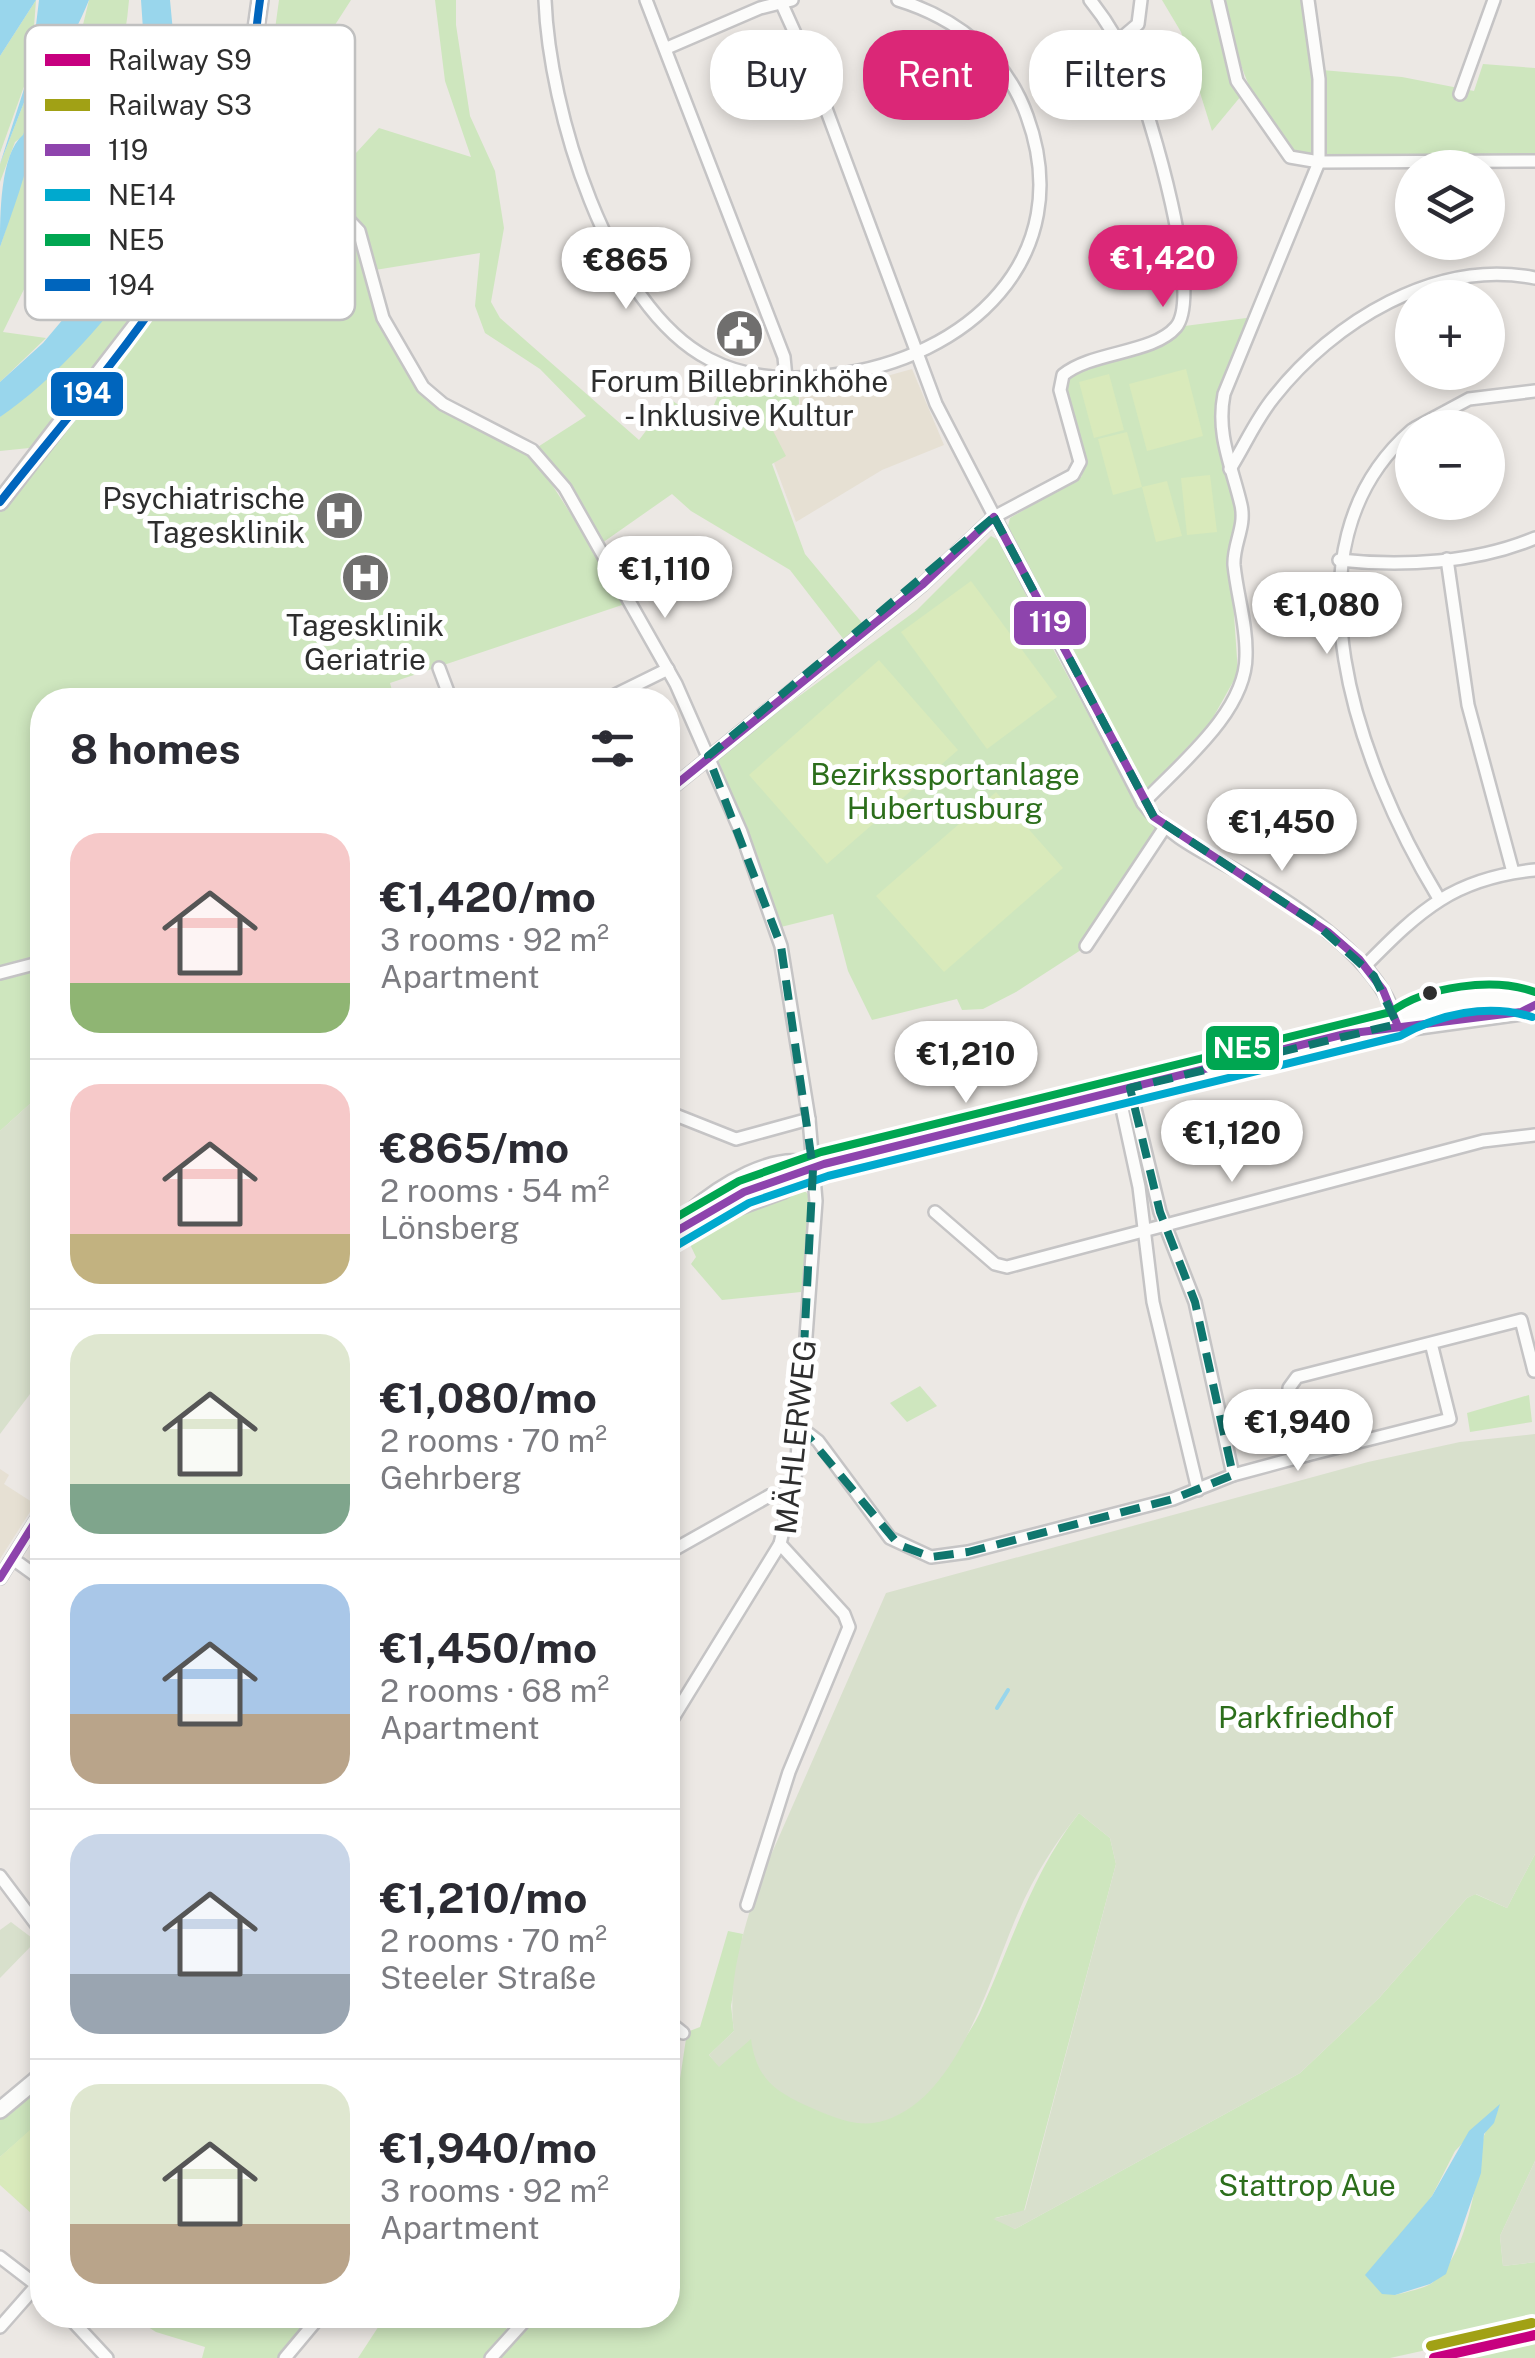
<!DOCTYPE html>
<meta charset="utf-8">
<style>
:root{--surface:#fff;--page:#f2f2f3;--text:#2b2b33;--muted:#7c7c81;--line:#e1e1e2;--accent:#db2777}
body{margin:0;font-family:"Public Sans",sans-serif;background:var(--page);color:var(--text);height:100vh;display:flex;flex-direction:column;font-size:38px;white-space:nowrap}
*{box-sizing:border-box;margin:0}
p{font-size:32px;color:var(--muted)}
.icon{flex:none;width:55px;height:55px;fill:none;stroke:currentColor;stroke-width:2;stroke-linecap:round;stroke-linejoin:round}
.map{position:relative;flex:1;overflow:hidden}
.drawer{position:absolute;left:30px;top:688px;width:650px;height:1640px;display:flex;flex-direction:column;background:var(--surface);border-radius:40px;box-shadow:0 5px 15px #0003}
.drawer>*{flex:none}
.hud{position:absolute;left:710px;top:30px;width:675px;height:90px;display:flex;gap:20px}
.fabs{position:absolute;left:1395px;top:150px;display:grid;gap:20px}
.fabs a{display:grid;place-items:center;width:110px;height:110px;border-radius:50%;background:var(--surface);box-shadow:0 5px 15px #0003;font-size:50px}
.price{position:absolute;translate:-50% -85px;padding:0 22px;border-radius:35px;background:#fff;color:#222;font-size:32px;line-height:65px;filter:drop-shadow(0 2px 5px #0008)}
.price::after{content:'';position:absolute;left:50%;top:60px;width:30px;height:22px;margin-left:-15px;background:inherit;clip-path:polygon(0 0,100% 0,50% 100%)}
.price.active{background:var(--accent);color:#fff}
ul{padding:0;list-style:none}
li{display:flex;align-items:center;gap:30px;height:250px;padding:0 40px}
li+li{border-top:2px solid var(--line)}
li span{display:grid;place-items:center;flex:none;width:280px;height:200px;border-radius:30px;color:#555}
li>.icon{margin-inline-start:auto}
span .icon{width:120px;height:120px;fill:#fffc;stroke-width:1}
li b{font-size:42px}
h2{display:flex;justify-content:space-between;align-items:center;height:120px;padding:0 40px;font-size:42px}
.pill{padding:0 35px;border-radius:40px;background:var(--surface);box-shadow:0 5px 15px #0003;font-size:35px;line-height:90px}
.pill.active{background:var(--accent);color:#fff}
.map>svg:first-child{display:block}
.education{fill:#e6e0d3}
.green{fill:#cee6be;fill-rule:evenodd}
.cemetery{fill:#d8e0cc}
.pitch{fill:#d9eabb}
.water{fill:#99d6ec}
.lines{fill:none;stroke-linecap:round;stroke-linejoin:round}
.stream{stroke:#99d6ec;stroke-width:4}
.minor-casing{stroke:#c5c4c5;stroke-width:16}
.secondary-casing{stroke:#c5c4c5;stroke-width:20}
.minor{stroke:#fcfcfb;stroke-width:11}
.secondary{stroke:#fcfcfb;stroke-width:15}
.bus-1-casing{stroke:#fff;stroke-width:15}
.bus-2-casing{stroke:#fff;stroke-width:15}
.bus-3-casing{stroke:#fff;stroke-width:15}
.bus-4-casing{stroke:#fff;stroke-width:15}
.bus-1{stroke:#8e44ad;stroke-width:8}
.bus-2{stroke:#00a9ce;stroke-width:8}
.bus-3{stroke:#00a651;stroke-width:8}
.bus-4{stroke:#0065bd;stroke-width:8}
.rail-1-casing{stroke:#fff;stroke-width:18}
.rail-2-casing{stroke:#fff;stroke-width:18}
.rail-1{stroke:#c7007f;stroke-width:10}
.rail-2{stroke:#a1a115;stroke-width:10}
.marked{fill:none;stroke:#0f766e;stroke-width:8;stroke-dasharray:20 12;stroke-linejoin:round}
.bus-dot{fill:#2e2e2e;stroke:#fff;stroke-width:4}
.labels{text-anchor:middle;stroke-width:10;stroke-linejoin:round;paint-order:stroke}
.poi-label{font-size:30px;fill:#2e2e2e;stroke:#fff}
.park-label{font-size:30px;fill:#2c6e1b;stroke:#fff}
.street-label{font-size:30px;fill:#2e2e2e;stroke:#fff}
.key{fill:#fff;stroke:#c0c0c0;stroke-width:2.5}
.key-label{font-size:28px;fill:#2e2e2e}
.line-badge{stroke:#fff;stroke-width:4}
.badge-label{font-size:28px;text-anchor:middle;font-weight:bold;fill:#fff}
</style>
<div class="map">
<svg width="1535" height="2358" viewBox="0 0 1535 2358">
<rect width="100%" height="100%" fill="#ece8e4"/>
<!-- education -->
<g class="education">
<path d="M 912,369 L 944,445 L 882,470 L 796,522 L 774,463 L 784,455 L 768,421 L 800,405 L 799,382 L 876,379 Z"/>
<path d="M 0,1469 L 9,1475 L 4,1484 L 35,1504 L 0,1559 Z"/>
</g>
<!-- green -->
<g class="green">
<path d="M 36,0 L 31,67 L 0,153 L 0,56 Z"/>
<path d="M 89,0 L 129,0 C 120,116 53,228 3,332 L 46,338 L 0,382 L 0,247 L 35,140 L 65,69 L 73,66 Z"/>
<path d="M 279,0 L 351,0 L 333,28 L 321,110 L 290,101 L 278,143 L 307,162 L 306,169 L 262,125 Z"/>
<path d="M 435,0 L 456,0 L 456,25 L 470,116 L 495,171 L 504,228 L 491,302 L 500,318 L 639,440 L 670,399 L 706,424 L 728,371 L 798,382 L 799,404 L 768,421 L 786,456 L 772,464 L 805,554 L 868,630 L 848,645 L 790,570 L 691,511 L 672,494 L 602,543 L 533,450 L 586,416 L 540,369 L 485,333 L 475,306 L 480,253 L 375,270 L 382,320 L 422,389 L 531,452 L 628,603 L 390,683 L 393,694 L 374,700 L 42,700 L 42,958 L 0,969 L 0,503 L 172,281 L 242,130 L 321,191 L 379,128 L 471,157 L 445,81 Z"/>
<path d="M 1162,0 L 1214,0 L 1229,71 L 1241,96 L 1212,131 L 1181,32 Z"/>
<path d="M 1224,0 L 1314,0 L 1322,70 L 1402,77 L 1474,91 L 1483,64 L 1535,68 L 1535,160 L 1298,159 C 1255,118 1235,57 1224,0 Z"/>
<path d="M 44,51 L 52,53 L 23,136 L 15,142 L 0,182 L 0,164 Z"/>
<path d="M 146,264 L 170,279 L 39,447 L 0,451 L 0,417 L 71,353 Z"/>
<path d="M 1254,317 L 1219,413 L 1240,512 L 1231,571 L 1238,673 L 1210,723 L 1151,786 L 1142,789 L 1008,526 L 1010,518 L 1082,476 L 1062,379 L 1177,327 Z"/>
<path d="M 991,536 L 1002,542 L 1036,617 L 1131,794 L 1158,829 L 1084,948 L 1016,992 L 983,1009 L 962,1010 L 957,999 L 872,1020 L 848,971 L 833,914 L 777,928 L 717,756 L 917,610 Z"/>
<path d="M 42,967 L 42,1093 L 0,1131 L 0,980 Z"/>
<path d="M 794,1192 L 806,1192 L 811,1199 L 801,1292 L 722,1300 L 691,1264 L 696,1257 L 686,1236 Z"/>
<path d="M 920,1386 L 937,1406 L 907,1422 L 890,1403 Z"/>
<path d="M 1529,1395 L 1532,1422 L 1470,1432 L 1467,1413 Z"/>
<path d="M 1079,1813 L 1110,1838 L 1116,1864 L 1024,2211 L 995,2218 L 1015,2229 L 1300,2073 L 1379,1998 L 1467,1898 L 1475,1894 L 1507,1908 L 1535,1854 L 1535,2161 L 1500,2236 L 1503,2266 L 1535,2262 L 1535,2326 L 1390,2358 L 358,2358 L 386,2315 L 486,2315 L 515,2334 L 531,2315 L 668,2315 L 668,2098 L 680,2079 L 687,2032 L 700,2027 L 728,1931 L 743,1934 L 731,2006 L 734,2031 L 709,2055 L 719,2066 L 751,2038 L 941,2074 C 955,2052 972,2031 982,2008 C 1013,1940 1032,1873 1079,1813 ZM 1499,2106 C 1496,2118 1485,2128 1483,2140 C 1476,2182 1468,2255 1432,2283 C 1423,2289 1406,2292 1395,2295 L 1409,2225 L 1432,2196 L 1455,2151 Z"/>
<path d="M 42,2076 L 42,2120 L 0,2157 L 0,2110 Z"/>
<path d="M 129,2315 L 167,2315 L 199,2323 L 219,2322 L 234,2315 L 321,2315 L 284,2358 L 202,2358 L 205,2347 L 156,2332 Z"/>
<path d="M 1535,2344 L 1535,2358 L 1471,2358 Z"/>
</g>
<!-- cemetery -->
<g class="cemetery">
<path d="M 42,1093 L 42,1378 L 0,1434 L 0,1131 Z"/>
<path d="M 1535,1434 L 1535,1854 L 1507,1908 L 1476,1894 L 1467,1898 L 1379,1998 L 1300,2073 L 1015,2229 L 993,2219 L 1025,2210 L 1116,1864 L 1110,1838 L 1079,1813 C 1055,1843 1034,1876 1019,1911 C 990,1975 961,2095 886,2120 C 857,2130 831,2116 805,2105 C 772,2090 756,2076 751,2039 L 719,2067 L 709,2055 L 734,2031 C 727,1983 743,1933 757,1887 L 886,1593 L 1368,1462 L 1460,1442 Z"/>
<path d="M 11,1922 L 36,1941 L 0,1978 L 0,1930 Z"/>
<path d="M 1535,2161 L 1535,2262 L 1503,2266 L 1500,2236 Z"/>
</g>
<!-- pitch -->
<g class="pitch">
<path d="M 1186,369 L 1203,436 L 1147,451 L 1129,384 Z"/>
<path d="M 1109,374 L 1124,430 L 1094,438 L 1079,382 Z"/>
<path d="M 1127,432 L 1142,487 L 1167,481 L 1182,536 L 1156,542 L 1142,487 L 1113,495 L 1098,439 Z"/>
<path d="M 1210,475 L 1217,532 L 1187,535 L 1181,478 Z"/>
<path d="M 971,581 L 1057,697 L 987,749 L 901,632 Z"/>
<path d="M 879,660 L 958,750 L 827,864 L 749,775 Z"/>
<path d="M 996,792 L 1063,868 L 944,972 L 876,896 Z"/>
<path d="M 42,2114 L 42,2223 L 0,2185 L 0,2157 L 41,2120 Z"/>
</g>
<!-- water -->
<g class="water">
<path d="M 0,0 L 36,0 L 0,56 Z"/>
<path d="M 39,0 L 89,0 C 72,43 39,90 33,136 C 28,171 13,210 0,247 C 0,215 0,154 23,135 L 52,54 L 44,51 L 0,164 L 31,67 Z"/>
<path d="M 141,0 L 170,0 L 186,170 L 177,185 L 148,169 L 152,161 Z"/>
<path d="M 140,184 L 169,199 L 152,228 L 163,235 C 130,297 58,378 0,417 L 0,382 L 43,343 L 91,286 L 110,242 L 135,205 Z"/>
<path d="M 1500,2104 L 1494,2123 L 1484,2134 L 1481,2173 L 1446,2274 L 1430,2284 L 1395,2295 L 1382,2294 L 1365,2275 L 1432,2196 L 1469,2131 Z"/>
</g>
<g class="lines">
<!-- stream -->
<path class="stream" d="M 997,1708 L 1008,1690"/>
<defs>
<g id="minor">
<path d="M 545,0 C 549,108 607,306 709,359 C 747,379 792,381 834,375 C 966,359 1079,258 1027,116 C 1006,57 957,18 898,0"/>
<path d="M 646,0 L 784,357 L 786,378"/>
<path d="M 780,0 L 812,71 L 936,404 L 1143,803 C 1169,838 1206,853 1244,875 C 1296,905 1383,962 1397,1024"/>
<path d="M 1218,0 L 1237,81 L 1290,157 L 1319,162 L 1535,161"/>
<path d="M 1118,41 L 1138,24 L 1141,0"/>
<path d="M 667,48 L 760,8 L 792,0"/>
<path d="M 1460,94 L 1494,0"/>
<path d="M 242,129 L 311,180 L 359,231 L 383,318 L 423,387 L 443,404 L 532,450 L 565,488 L 676,684 L 741,832 L 781,946 L 809,1119 L 816,1201 L 796,1472 L 780,1544 L 844,1614 L 849,1627 L 789,1772 L 747,1905"/>
<path d="M 1415,428 L 1469,399 L 1535,391"/>
<path d="M 1412,430 C 1276,547 1360,768 1438,897"/>
<path d="M 1230,469 C 1245,445 1256,419 1274,397 C 1333,322 1436,258 1535,278"/>
<path d="M 1447,559 L 1468,705 L 1513,872"/>
<path d="M 1339,560 C 1402,567 1476,563 1535,538"/>
<path d="M 439,668 L 451,700"/>
<path d="M 605,700 L 668,669"/>
<path d="M 668,791 L 922,585 L 994,517 L 1073,475 L 1080,462 L 1060,390 L 1063,375 C 1092,351 1153,354 1176,327 C 1204,294 1150,114 1133,73 C 1122,47 1108,22 1090,0"/>
<path d="M 1143,803 C 1179,765 1246,712 1246,656 C 1247,625 1237,595 1234,565 C 1233,544 1246,527 1241,505 C 1232,466 1216,435 1224,394 L 1319,162 L 1319,79 L 1308,0"/>
<path d="M 1086,946 L 1165,827"/>
<path d="M 1365,966 C 1420,910 1454,878 1535,870"/>
<path d="M 0,973 L 42,962"/>
<path d="M 1130,1088 L 1160,1212 L 1195,1302 L 1233,1475"/>
<path d="M 1118,1090 L 1139,1187 L 1153,1302 L 1198,1490"/>
<path d="M 668,1112 L 736,1139 L 809,1119"/>
<path d="M 935,1212 L 995,1264 L 1007,1267 L 1483,1141 L 1535,1135"/>
<path d="M 1431,1343 L 1450,1419 L 1307,1455 L 1289,1388 L 1297,1377 L 1521,1320 L 1534,1371"/>
<path d="M 800,1427 L 818,1441 L 890,1538 L 931,1557 L 968,1552 L 1173,1499 L 1233,1475 L 1307,1455"/>
<path d="M 668,1553 L 769,1496 L 793,1492"/>
<path d="M 13,1559 L 42,1580"/>
<path d="M 0,1578 L 42,1511"/>
<path d="M 668,1726 L 780,1544"/>
<path d="M 0,1876 L 42,1932"/>
<path d="M 668,2021 L 683,2033"/>
<path d="M 0,2257 L 39,2287"/>
<path d="M 67,2315 L 107,2358"/>
<path d="M 0,2327 L 37,2285"/>
<path d="M 285,2358 L 321,2315"/>
<path d="M 491,2358 L 530,2315"/>
</g>
<g id="secondary">
<path d="M 0,502 L 171,280 L 206,224 L 242,129 L 260,0"/>
<path d="M 1397,1024 C 1413,1005 1497,992 1520,1000 C 1525,1001 1530,1004 1535,1005"/>
<path d="M 677,1229 L 783,1190 L 824,1164 L 1345,1034 L 1397,1024 L 1412,1027 L 1521,1012 L 1528,1005"/>
<path d="M 668,1236 C 677,1229 682,1221 690,1213 C 717,1189 777,1150 813,1167"/>
<path d="M 0,2110 L 42,2075"/>
</g>
</defs>
<!-- minor casing -->
<use href="#minor" class="minor-casing"/>
<!-- secondary casing -->
<use href="#secondary" class="secondary-casing"/>
<!-- minor -->
<use href="#minor" class="minor"/>
<!-- secondary -->
<use href="#secondary" class="secondary"/>
<defs>
<g id="bus-1">
<path d="M 668,791 L 922,585 L 994,517 L 1154,817 L 1328,932 L 1359,959 L 1383,990 L 1397,1024"/>
<path d="M 668,1236 L 744,1192 L 824,1164 L 1345,1034 L 1521,1012 L 1535,1005"/>
<path d="M 0,1578 L 42,1511"/>
</g>
<path id="bus-2" d="M 674,1247 L 749,1203 L 828,1176 L 1400,1036 C 1439,1014 1488,1003 1532,1017"/>
<path id="bus-3" d="M 668,1222 L 739,1181 L 821,1152 L 1391,1012 C 1426,986 1494,977 1535,992"/>
<path id="bus-4" d="M 0,502 C 84,394 210,262 242,128 C 252,87 254,42 260,0"/>
</defs>
<!-- bus-1 casing -->
<use href="#bus-1" class="bus-1-casing"/>
<!-- bus-2 casing -->
<use href="#bus-2" class="bus-2-casing"/>
<!-- bus-3 casing -->
<use href="#bus-3" class="bus-3-casing"/>
<!-- bus-4 casing -->
<use href="#bus-4" class="bus-4-casing"/>
<!-- bus-1 -->
<use href="#bus-1" class="bus-1"/>
<!-- bus-2 -->
<use href="#bus-2" class="bus-2"/>
<!-- bus-3 -->
<use href="#bus-3" class="bus-3"/>
<!-- bus-4 -->
<use href="#bus-4" class="bus-4"/>
<defs>
<path id="rail-1" d="M 1434,2358 L 1535,2335"/>
<path id="rail-2" d="M 1431,2346 L 1532,2323"/>
</defs>
<!-- rail-1 casing -->
<use href="#rail-1" class="rail-1-casing"/>
<!-- rail-2 casing -->
<use href="#rail-2" class="rail-2-casing"/>
<!-- rail-1 -->
<use href="#rail-1" class="rail-1"/>
<!-- rail-2 -->
<use href="#rail-2" class="rail-2"/>
</g>
<!-- marked area -->
<path class="marked" d="M 994,517 L 1154,817 L 1315,923 L 1374,976 L 1397,1024 L 1130,1088 L 1160,1212 L 1195,1302 L 1233,1475 L 1173,1499 L 968,1552 L 931,1557 L 899,1545 L 800,1427 L 813,1169 L 781,946 L 708,756 Z"/>
<!-- icons -->
<defs>
<symbol id="civic-disc" viewBox="-11 -11 22 22"><circle r="9.5" fill="#706f6e" stroke="#fff"/><path d="M-.6-6.5H3V-4.5H.6V-3L4-1V1h2V6H-6V1h2V-1L-.6-3ZM-1.2 2.5V6h2.4V2.5Z" fill="#fff"/></symbol>
<symbol id="hospital-disc" viewBox="-11 -11 22 22"><circle r="9.5" fill="#706f6e" stroke="#fff"/><path d="M-5-5h3v3.5h4V-5h3V5h-3V1.5h-4V5h-3Z" fill="#fff"/></symbol>
</defs>
<g fill-rule="evenodd">
<use href="#civic-disc" x="712" y="306" width="55" height="55"/>
<use href="#hospital-disc" x="312" y="488" width="55" height="55"/>
<use href="#hospital-disc" x="338" y="550" width="55" height="55"/>
</g>
<!-- markers -->
<circle class="bus-dot" cx="1430" cy="993" r="9"/>
<g class="labels">
<!-- poi labels -->
<g class="poi-label">
<text x="739" y="392">Forum Billebrinkhöhe<tspan x="739" dy="34">- Inklusive Kultur</tspan></text>
<text x="305" y="509" text-anchor="end">Psychiatrische<tspan x="305" dy="34">Tagesklinik</tspan></text>
<text x="365" y="636">Tagesklinik<tspan x="365" dy="34">Geriatrie</tspan></text>
</g>
<!-- park labels -->
<g class="park-label">
<text x="945" y="785">Bezirkssportanlage<tspan x="945" dy="34">Hubertusburg</tspan></text>
<text x="1306" y="1728">Parkfriedhof</text>
<text x="1307" y="2196">Stattrop Aue</text>
</g>
<!-- street labels -->
<g class="street-label">
<text transform="translate(796 1437) rotate(-84)" y="10">MÄHLERWEG</text>
</g>
</g>
<!-- legend -->
<rect x="25" y="25" width="330" height="295" rx="15" class="key"/>
<rect x="45" y="54" width="45" height="12" fill="#c7007f"/>
<rect x="45" y="99" width="45" height="12" fill="#a1a115"/>
<rect x="45" y="144" width="45" height="12" fill="#8e44ad"/>
<rect x="45" y="189" width="45" height="12" fill="#00a9ce"/>
<rect x="45" y="234" width="45" height="12" fill="#00a651"/>
<rect x="45" y="279" width="45" height="12" fill="#0065bd"/>
<g class="key-label">
<text x="108" y="70">Railway S9</text>
<text x="108" y="115">Railway S3</text>
<text x="108" y="160">119</text>
<text x="108" y="205">NE14</text>
<text x="108" y="250">NE5</text>
<text x="108" y="295">194</text>
</g>
<g class="line-badge">
<rect x="49" y="370" width="76" height="48" rx="10" fill="#0065bd"/>
<rect x="1012" y="599" width="76" height="48" rx="10" fill="#8e44ad"/>
<rect x="1204" y="1024" width="77" height="48" rx="10" fill="#00a651"/>
</g>
<g class="badge-label">
<text x="87" y="403">194</text>
<text x="1050" y="632">119</text>
<text x="1242" y="1058">NE5</text>
</g>
</svg>
<div class="fabs">
<a><svg class="icon" aria-label="layers" viewBox="0 0 24 24"><path d="M12 4l9 5-9 5-9-5zM3 14l9 5 9-5"/></svg></a>
<a>+</a>
<a>−</a>
</div>
<b class="price active" style="left:1163px;top:310px">€1,420</b>
<b class="price" style="left:626px;top:312px">€865</b>
<b class="price" style="left:665px;top:621px">€1,110</b>
<b class="price" style="left:1327px;top:657px">€1,080</b>
<b class="price" style="left:1282px;top:874px">€1,450</b>
<b class="price" style="left:966px;top:1106px">€1,210</b>
<b class="price" style="left:1232px;top:1185px">€1,120</b>
<b class="price" style="left:1298px;top:1474px">€1,940</b>
<div class="hud">
<a class="pill">Buy</a>
<a class="pill active">Rent</a>
<a class="pill">Filters</a>
</div>
<section class="drawer">
<h2>8 homes<svg class="icon" aria-label="filters" viewBox="0 0 24 24"><path d="M4 7h16M4 17h16"/><circle cx="9" cy="7" r="2"/><circle cx="15" cy="17" r="2"/></svg></h2>
<ul>
<li><span style="background:linear-gradient(#f6c9c9 75%,#8fb573 0)"><svg class="icon" aria-label="home" viewBox="0 0 24 24"><path d="M3 11l9-7 9 7M6 9v11h12V9"/></svg></span><div><b>€1,420/mo</b><p>3 rooms · 92 m²</p><p>Apartment</p></div></li>
<li><span style="background:linear-gradient(#f6c9c9 75%,#c2b280 0)"><svg class="icon" aria-label="home" viewBox="0 0 24 24"><path d="M3 11l9-7 9 7M6 9v11h12V9"/></svg></span><div><b>€865/mo</b><p>2 rooms · 54 m²</p><p>Lönsberg</p></div></li>
<li><span style="background:linear-gradient(#dfe7d0 75%,#7fa58c 0)"><svg class="icon" aria-label="home" viewBox="0 0 24 24"><path d="M3 11l9-7 9 7M6 9v11h12V9"/></svg></span><div><b>€1,080/mo</b><p>2 rooms · 70 m²</p><p>Gehrberg</p></div></li>
<li><span style="background:linear-gradient(#a9c7e8 65%,#b9a48a 0)"><svg class="icon" aria-label="home" viewBox="0 0 24 24"><path d="M3 11l9-7 9 7M6 9v11h12V9"/></svg></span><div><b>€1,450/mo</b><p>2 rooms · 68 m²</p><p>Apartment</p></div></li>
<li><span style="background:linear-gradient(#c9d6e8 70%,#9aa5b1 0)"><svg class="icon" aria-label="home" viewBox="0 0 24 24"><path d="M3 11l9-7 9 7M6 9v11h12V9"/></svg></span><div><b>€1,210/mo</b><p>2 rooms · 70 m²</p><p>Steeler Straße</p></div></li>
<li><span style="background:linear-gradient(#dfe7d0 70%,#b9a48a 0)"><svg class="icon" aria-label="home" viewBox="0 0 24 24"><path d="M3 11l9-7 9 7M6 9v11h12V9"/></svg></span><div><b>€1,940/mo</b><p>3 rooms · 92 m²</p><p>Apartment</p></div></li>
</ul>
</section>
</div>
